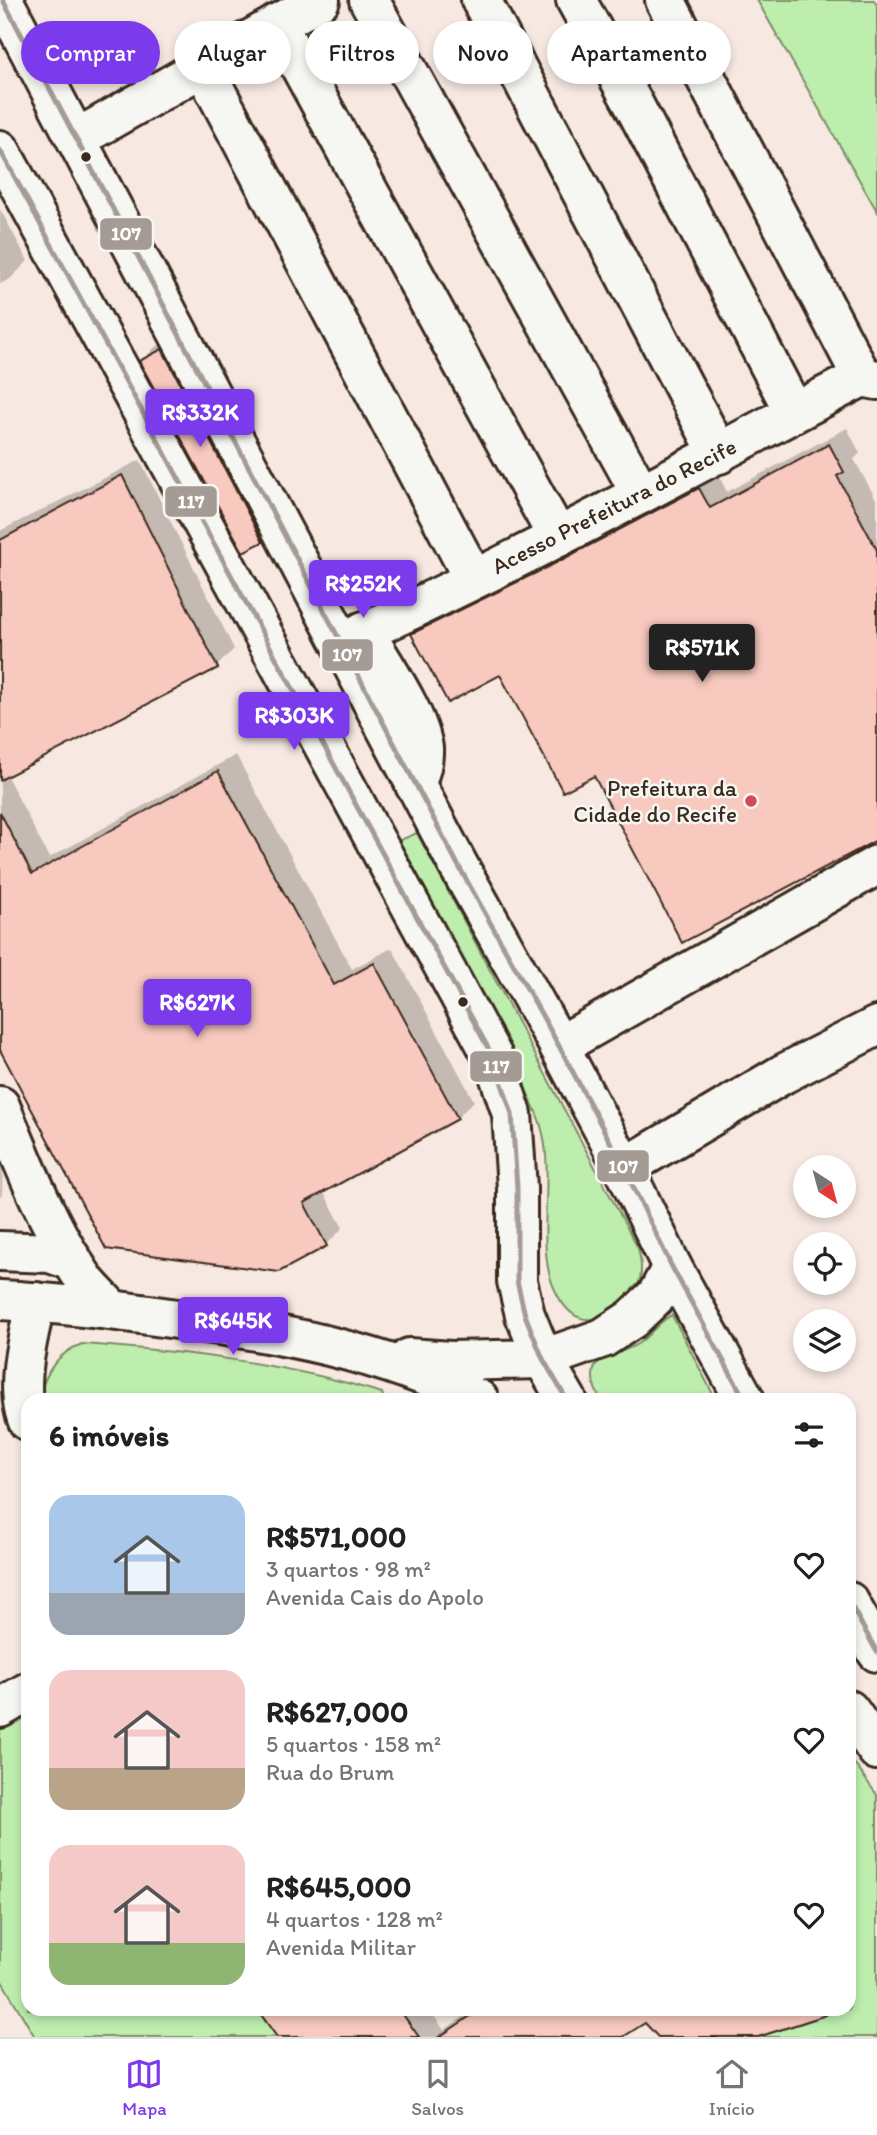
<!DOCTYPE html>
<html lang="pt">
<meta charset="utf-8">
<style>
:root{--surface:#fff;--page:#f2f2f2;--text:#202124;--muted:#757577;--line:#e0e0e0;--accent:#7c3aed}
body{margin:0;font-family:Itim,sans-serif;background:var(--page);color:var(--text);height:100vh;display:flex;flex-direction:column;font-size:26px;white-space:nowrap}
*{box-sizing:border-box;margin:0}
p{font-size:23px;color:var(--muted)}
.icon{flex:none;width:38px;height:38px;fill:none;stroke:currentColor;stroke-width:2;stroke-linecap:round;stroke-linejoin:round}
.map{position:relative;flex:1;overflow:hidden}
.sheet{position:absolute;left:21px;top:1393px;width:835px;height:623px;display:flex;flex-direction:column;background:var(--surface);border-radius:21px;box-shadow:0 4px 10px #0003}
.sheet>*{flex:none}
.hud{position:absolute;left:21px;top:21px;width:836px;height:63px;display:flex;gap:14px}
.needle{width:46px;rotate:144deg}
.buttons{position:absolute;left:793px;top:1155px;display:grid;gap:14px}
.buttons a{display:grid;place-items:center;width:63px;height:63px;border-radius:50%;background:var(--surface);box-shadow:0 4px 10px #0003;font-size:35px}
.price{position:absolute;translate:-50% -60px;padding:0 16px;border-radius:7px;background:var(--accent);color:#fff;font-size:23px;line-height:46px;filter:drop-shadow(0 2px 4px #0008)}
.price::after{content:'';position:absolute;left:50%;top:42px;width:21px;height:16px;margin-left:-10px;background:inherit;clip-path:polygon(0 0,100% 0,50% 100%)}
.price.current{background:#222;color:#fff}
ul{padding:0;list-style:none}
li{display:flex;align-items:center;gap:21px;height:175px;padding:0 28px}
li span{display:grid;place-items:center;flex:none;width:196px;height:140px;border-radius:21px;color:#555}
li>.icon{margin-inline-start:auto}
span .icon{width:84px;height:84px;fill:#fffc;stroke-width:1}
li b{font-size:30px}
h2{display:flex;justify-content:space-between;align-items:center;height:84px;padding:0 28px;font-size:30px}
.pill{padding:0 24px;border-radius:32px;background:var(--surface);box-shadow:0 4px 10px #0003;font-size:24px;line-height:63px}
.pill.current{background:var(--accent);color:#fff}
.tabs{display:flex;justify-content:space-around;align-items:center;height:98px;border-top:2px solid var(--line);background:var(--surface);font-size:19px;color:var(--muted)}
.tabs a{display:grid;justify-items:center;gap:4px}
.tabs .current{color:var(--accent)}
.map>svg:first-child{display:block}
.green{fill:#bdeeae;stroke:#7c8c66;stroke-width:2}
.shadow{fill:#0003}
.building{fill:#f8c9be;stroke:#3b2a1e;stroke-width:2}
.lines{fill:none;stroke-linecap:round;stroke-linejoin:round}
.minor-casing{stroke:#3b2a1e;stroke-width:44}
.major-casing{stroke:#3b2a1e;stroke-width:44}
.minor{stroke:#f6f6f2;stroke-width:38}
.major{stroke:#f6f6f2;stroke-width:38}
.bus-1-casing{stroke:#f6f6f2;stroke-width:10}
.bus-2-casing{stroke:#f6f6f2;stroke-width:10}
.bus-1{stroke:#a49b95;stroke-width:5}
.bus-2{stroke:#a49b95;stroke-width:5}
.bus-dot{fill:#3b2a1e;stroke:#f6f6f2;stroke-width:2.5}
.poi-dot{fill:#d1495b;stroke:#f6f6f2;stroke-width:2.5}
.labels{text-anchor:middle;stroke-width:5;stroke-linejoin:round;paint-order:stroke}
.street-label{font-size:23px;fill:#3b2a1e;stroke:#f6f6f2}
.poi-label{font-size:23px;fill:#3b2a1e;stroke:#f6f6f2;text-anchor:end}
.line-badge{stroke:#f6f6f2;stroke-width:2.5}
.badge-label{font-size:19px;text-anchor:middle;font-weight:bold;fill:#fff}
</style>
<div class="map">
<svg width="877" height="2037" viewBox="0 0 877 2037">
<rect width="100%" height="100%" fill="#f7e8e2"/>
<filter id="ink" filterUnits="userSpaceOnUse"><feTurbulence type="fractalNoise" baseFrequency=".0143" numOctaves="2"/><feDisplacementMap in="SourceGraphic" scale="14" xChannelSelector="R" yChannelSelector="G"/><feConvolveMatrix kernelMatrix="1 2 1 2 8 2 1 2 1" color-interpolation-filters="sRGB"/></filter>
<g filter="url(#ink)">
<!-- green -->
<g class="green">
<path d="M 757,0 L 874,0 L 877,5 L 877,211 Z"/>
<path d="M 417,833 L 638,1248 C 646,1278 639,1295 613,1311 C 587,1328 568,1318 555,1290 C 534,1247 556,1175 541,1126 C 535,1105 522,1084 513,1063 C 480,987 439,914 398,841 Z"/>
<path d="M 672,1315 L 716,1400 L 602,1400 C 592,1388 587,1366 605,1358 C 617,1352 627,1351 639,1343 C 651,1334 660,1320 672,1315 Z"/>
<path d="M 82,1344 C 184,1351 285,1363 382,1393 L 384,1400 L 39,1400 C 44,1374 57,1353 82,1344 Z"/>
<path d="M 21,1716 L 28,1719 L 28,2009 L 257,2009 L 277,2037 L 35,2037 L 0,1978 L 0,1727 Z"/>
<path d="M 849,1756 L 877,1795 L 877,2037 L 758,2037 L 814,2019 L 804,2009 L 849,2009 Z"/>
</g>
<!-- shadow -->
<g class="shadow">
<path d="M 0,209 L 28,261 L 10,279 L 0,284 Z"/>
<path d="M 176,336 L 276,526 L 262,540 L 244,550 L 142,361 L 155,347 Z"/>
<path d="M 847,428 L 860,453 L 854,459 L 877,501 L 877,838 L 595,774 L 501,672 L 414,634 L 431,617 L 717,472 L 727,492 Z"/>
<path d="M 140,460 L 234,649 L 217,666 L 6,774 L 49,858 L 236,755 L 352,969 L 392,948 L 474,1101 L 457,1118 L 323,1191 L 343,1228 L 326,1245 L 0,1044 L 0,531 Z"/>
<path d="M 0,1153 L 3,1159 L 2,1195 L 0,1197 Z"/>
<path d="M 259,2009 L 429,2009 L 444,2030 L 475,2009 L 822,2009 L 752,2037 L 660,2037 L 645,2021 L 620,2037 L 279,2037 Z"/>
</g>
<!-- building -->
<g class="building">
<path d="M 162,349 L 263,542 L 243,552 L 139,361 Z"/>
<path d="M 829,444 L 844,472 L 837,476 L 877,550 L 877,840 L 682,943 L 594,776 L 563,792 L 500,675 L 448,703 L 411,634 L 548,567 L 699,488 L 710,508 Z"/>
<path d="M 122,475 L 218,668 L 0,780 L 0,540 Z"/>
<path d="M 218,771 L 334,985 L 374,963 L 458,1119 L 304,1203 L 327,1246 L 279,1272 L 106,1249 L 0,1050 L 0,812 L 32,874 Z"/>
<path d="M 257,2009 L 399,2009 L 419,2037 L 277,2037 Z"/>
<path d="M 481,2009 L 825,2009 L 826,2015 L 758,2037 L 658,2037 L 645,2023 L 623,2037 L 439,2037 Z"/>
</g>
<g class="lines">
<defs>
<g id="minor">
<path d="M 369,0 L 641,494"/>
<path d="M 481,0 L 719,454"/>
<path d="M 576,0 L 634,105 L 794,412"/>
<path d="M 665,0 L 862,377"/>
<path d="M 277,24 L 557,536"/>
<path d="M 203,67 L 473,578"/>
<path d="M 78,138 L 320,0"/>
<path d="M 364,631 C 382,663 418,713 423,748 C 424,761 420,773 415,785"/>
<path d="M 341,642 C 519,563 689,467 862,377 L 877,380"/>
<path d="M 559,1046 L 877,865"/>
<path d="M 0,1106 C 23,1163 51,1232 86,1282 C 94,1292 104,1301 112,1310"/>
<path d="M 624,1168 L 783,1074 L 877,1026"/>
<path d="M 0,1251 L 50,1253 L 73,1261"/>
<path d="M 28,1421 C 14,1388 28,1336 36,1302"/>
<path d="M 0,1708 L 28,1692"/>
</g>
<g id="major">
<path d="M 3,0 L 457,863 L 559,1046 L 624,1168 L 672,1267 L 745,1400"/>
<path d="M 0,150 L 493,1057 L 512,1114 L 517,1188 L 517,1281 L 525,1315 L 543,1359 L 567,1400"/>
<path d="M 0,1300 C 57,1303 114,1310 170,1318 C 276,1332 383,1351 479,1400"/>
<path d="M 409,1358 L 451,1361 L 543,1359 L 603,1338 L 632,1319 L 657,1295 L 672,1267"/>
<path d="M 849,1602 L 877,1652"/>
<path d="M 849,1710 L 877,1750"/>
</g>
</defs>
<!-- minor casing -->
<use href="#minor" class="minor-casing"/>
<!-- major casing -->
<use href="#major" class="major-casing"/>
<!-- minor -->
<use href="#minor" class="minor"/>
<!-- major -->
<use href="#major" class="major"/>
<defs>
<g id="bus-1">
<path d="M 3,0 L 457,863 L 559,1046 L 624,1168 L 672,1267 L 745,1400"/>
<path d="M 849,1602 L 877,1652"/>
</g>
<path id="bus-2" d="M 0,150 L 493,1057 L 512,1114 L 517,1188 L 517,1281 L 525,1315 L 543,1359 L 567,1400"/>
</defs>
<!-- bus-1 casing -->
<use href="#bus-1" class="bus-1-casing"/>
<!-- bus-2 casing -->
<use href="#bus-2" class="bus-2-casing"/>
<!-- bus-1 -->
<use href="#bus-1" class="bus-1"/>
<!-- bus-2 -->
<use href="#bus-2" class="bus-2"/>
</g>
</g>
<!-- markers -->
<g class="bus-dot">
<circle cx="86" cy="157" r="6"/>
<circle cx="463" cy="1002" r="6"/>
</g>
<circle class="poi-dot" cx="751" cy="801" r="7"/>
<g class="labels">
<!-- street labels -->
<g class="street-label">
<text transform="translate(614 506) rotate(-27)" y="8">Acesso Prefeitura do Recife</text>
</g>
<!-- poi labels -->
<g class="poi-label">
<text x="737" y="796">Prefeitura da<tspan x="737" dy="26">Cidade do Recife</tspan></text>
</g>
</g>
<g class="line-badge">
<rect x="99" y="217" width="54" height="34" rx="7" fill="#a49b95"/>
<rect x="164" y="485" width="54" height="33" rx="7" fill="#a49b95"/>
<rect x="321" y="638" width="53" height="34" rx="7" fill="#a49b95"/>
<rect x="469" y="1050" width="54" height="33" rx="7" fill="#a49b95"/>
<rect x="596" y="1149" width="54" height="34" rx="7" fill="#a49b95"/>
</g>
<g class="badge-label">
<text x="126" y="240">107</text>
<text x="191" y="508">117</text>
<text x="347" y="661">107</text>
<text x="496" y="1073">117</text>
<text x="623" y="1173">107</text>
</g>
</svg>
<div class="buttons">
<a><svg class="needle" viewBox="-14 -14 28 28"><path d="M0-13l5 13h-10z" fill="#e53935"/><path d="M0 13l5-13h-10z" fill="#757577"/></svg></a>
<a><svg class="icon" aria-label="locate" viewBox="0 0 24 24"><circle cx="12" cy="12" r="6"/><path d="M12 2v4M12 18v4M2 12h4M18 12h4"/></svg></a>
<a><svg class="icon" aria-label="layers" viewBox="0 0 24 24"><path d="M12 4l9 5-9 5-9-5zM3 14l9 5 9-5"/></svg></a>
</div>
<b class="price" style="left:200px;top:449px">R$332K</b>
<b class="price" style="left:363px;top:620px">R$252K</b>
<b class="price current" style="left:702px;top:684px">R$571K</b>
<b class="price" style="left:294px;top:752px">R$303K</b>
<b class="price" style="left:197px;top:1039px">R$627K</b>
<b class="price" style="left:233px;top:1357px">R$645K</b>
<div class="hud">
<a class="pill current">Comprar</a>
<a class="pill">Alugar</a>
<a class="pill">Filtros</a>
<a class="pill">Novo</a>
<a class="pill">Apartamento</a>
</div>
<section class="sheet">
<h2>6 imóveis<svg class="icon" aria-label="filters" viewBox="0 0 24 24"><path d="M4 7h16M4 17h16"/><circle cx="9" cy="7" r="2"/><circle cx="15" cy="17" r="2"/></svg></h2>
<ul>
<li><span style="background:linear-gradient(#a9c7e8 70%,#9aa5b1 0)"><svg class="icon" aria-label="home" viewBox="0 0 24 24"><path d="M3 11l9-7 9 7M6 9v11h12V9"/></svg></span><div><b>R$571,000</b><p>3 quartos · 98 m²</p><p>Avenida Cais do Apolo</p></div><svg class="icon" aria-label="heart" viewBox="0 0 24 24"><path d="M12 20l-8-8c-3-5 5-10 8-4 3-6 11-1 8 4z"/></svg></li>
<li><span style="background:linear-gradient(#f6c9c9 70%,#b9a48a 0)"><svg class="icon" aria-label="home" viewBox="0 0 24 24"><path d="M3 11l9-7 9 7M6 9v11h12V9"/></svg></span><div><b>R$627,000</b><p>5 quartos · 158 m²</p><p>Rua do Brum</p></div><svg class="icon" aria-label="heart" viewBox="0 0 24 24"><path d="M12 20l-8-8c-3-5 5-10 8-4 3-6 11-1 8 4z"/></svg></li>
<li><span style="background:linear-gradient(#f6c9c9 70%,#8fb573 0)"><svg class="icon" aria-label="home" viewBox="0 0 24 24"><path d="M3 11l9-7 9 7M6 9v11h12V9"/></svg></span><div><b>R$645,000</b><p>4 quartos · 128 m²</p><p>Avenida Militar</p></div><svg class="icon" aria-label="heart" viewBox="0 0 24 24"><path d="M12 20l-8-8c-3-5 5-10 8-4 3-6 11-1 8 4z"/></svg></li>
</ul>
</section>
</div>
<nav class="tabs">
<a class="current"><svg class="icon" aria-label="map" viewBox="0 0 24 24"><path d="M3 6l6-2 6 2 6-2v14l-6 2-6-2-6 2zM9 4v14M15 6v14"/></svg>Mapa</a>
<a><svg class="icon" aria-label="saved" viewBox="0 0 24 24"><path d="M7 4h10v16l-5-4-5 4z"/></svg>Salvos</a>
<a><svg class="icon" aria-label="home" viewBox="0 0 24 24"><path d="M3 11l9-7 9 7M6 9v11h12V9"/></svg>Início</a>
</nav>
